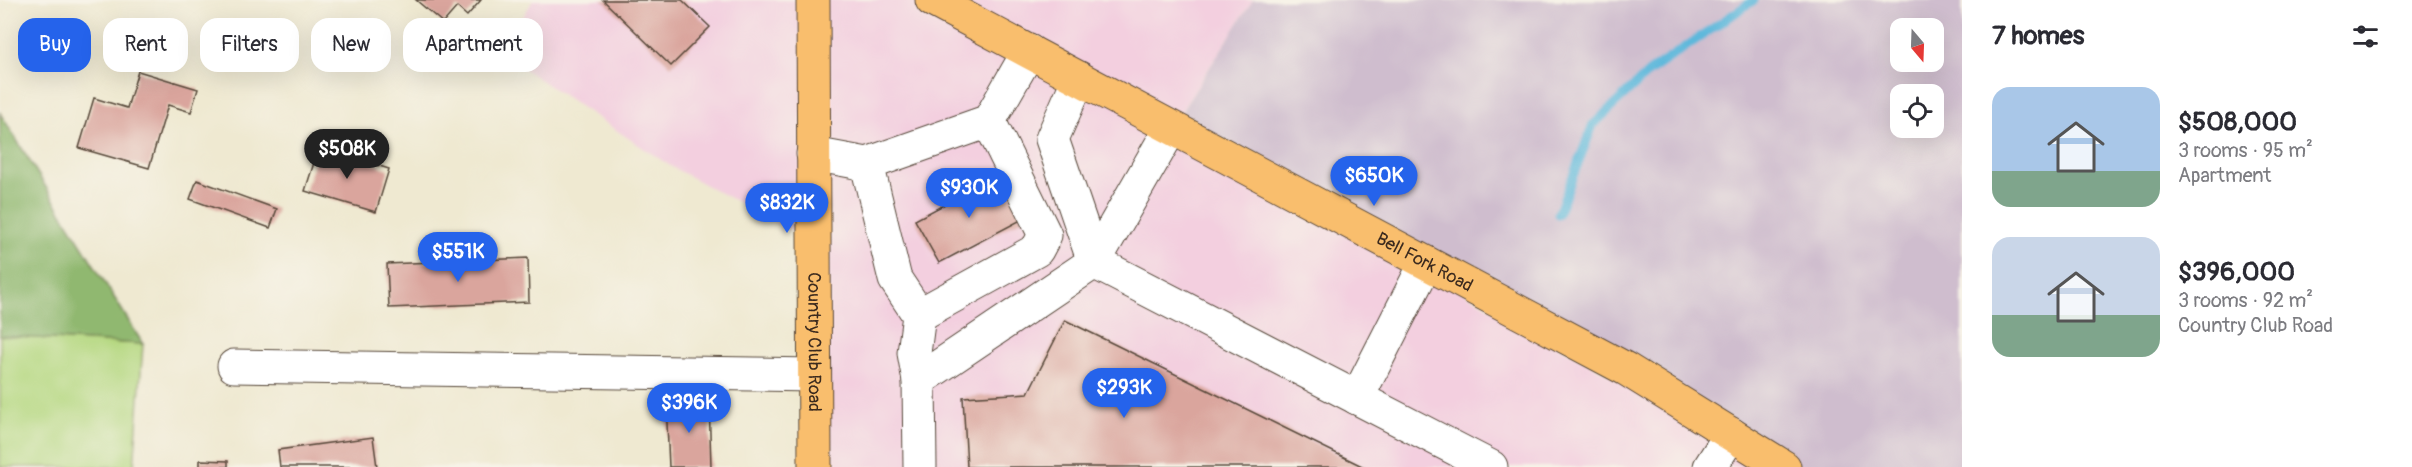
<!DOCTYPE html>
<meta charset="utf-8">
<style>
:root{--surface:#fff;--page:#f2f2f3;--text:#2b2b33;--muted:#7c7c81;--accent:#2563eb}
body{margin:0;font-family:Pangolin,sans-serif;background:var(--page);color:var(--text);height:100vh;display:flex;flex-direction:column;font-size:22px;white-space:nowrap}
*{box-sizing:border-box;margin:0}
p{font-size:20px;color:var(--muted)}
.icon{flex:none;width:33px;height:33px;fill:none;stroke:currentColor;stroke-width:2;stroke-linecap:round;stroke-linejoin:round}
.map{position:relative;flex:1;overflow:hidden}
.drawer{display:flex;flex-direction:column;background:var(--surface);width:450px}
.drawer>*{flex:none}
.hud{position:absolute;left:18px;top:18px;width:570px;height:54px;display:flex;gap:12px}
.needle{width:39px;rotate:161deg}
.controls{position:absolute;left:1890px;top:18px;display:grid;gap:12px}
.controls a{display:grid;place-items:center;width:54px;height:54px;border-radius:12px;background:var(--surface);box-shadow:0 6px 24px #0002;font-size:30px}
.price{position:absolute;translate:-50% -51px;padding:0 14px;border-radius:21px;background:var(--accent);color:#fff;font-size:20px;line-height:39px;filter:drop-shadow(0 2px 3px #0008)}
.price::after{content:'';position:absolute;left:50%;top:36px;width:18px;height:14px;margin-left:-9px;background:inherit;clip-path:polygon(0 0,100% 0,50% 100%)}
.price.on{background:#222;color:#fff}
ul{padding:0;list-style:none}
li{display:flex;align-items:center;gap:18px;height:150px;padding:0 30px}
li span{display:grid;place-items:center;flex:none;width:168px;height:120px;border-radius:18px;color:#555}
li>.icon{margin-inline-start:auto}
span .icon{width:72px;height:72px;fill:#fffc;stroke-width:1}
li b{font-size:26px}
h2{display:flex;justify-content:space-between;align-items:center;height:72px;padding:0 30px;font-size:26px}
.pill{padding:0 21px;border-radius:18px;background:var(--surface);box-shadow:0 6px 24px #0002;font-size:21px;line-height:54px}
.pill.on{background:var(--accent);color:#fff}
main{display:flex;flex:1;min-height:0}
.map>svg:first-child{display:block}
.built{fill:#f3cfdf}
.industrial{fill:#cfbdce;fill-rule:evenodd}
.green{fill:#b5d881;stroke:#788150;stroke-width:1.5}
.forest{fill:#90b86f;stroke:#667146;stroke-width:1.5}
.lines{fill:none;stroke-linecap:round;stroke-linejoin:round}
.stream{stroke:#5db8db;stroke-width:9}
.building{fill:#daa59d}
.minor-casing{stroke:#564739;stroke-width:35}
.major-casing{stroke:#564739;stroke-width:35}
.minor{stroke:#fff;stroke-width:33}
.major{stroke:#f9be6d;stroke-width:33}
.labels{text-anchor:middle;stroke-width:6;stroke-linejoin:round;paint-order:stroke}
.street-label{font-size:18px;fill:#3b2a1e;stroke:#f7f3e8}
</style>
<main>
<div class="map">
<svg width="1962" height="467" viewBox="0 0 1962 467">
<rect width="100%" height="100%" fill="#f7f3e8"/>
<filter id="ink" filterUnits="userSpaceOnUse"><feTurbulence type="fractalNoise" baseFrequency=".0167" numOctaves="2"/><feDisplacementMap in="SourceGraphic" scale="12" xChannelSelector="R" yChannelSelector="G"/><feConvolveMatrix kernelMatrix="1 2 1 2 8 2 1 2 1" color-interpolation-filters="sRGB"/></filter>
<filter id="wash" filterUnits="userSpaceOnUse"><feTurbulence type="fractalNoise" baseFrequency=".008" numOctaves="4" result="noise"/><feDisplacementMap in="SourceGraphic" scale="24" xChannelSelector="R" yChannelSelector="G"/><feGaussianBlur stdDeviation="1.35" result="paint"/><feColorMatrix in="noise" values="0 0 0 0 0 0 0 0 0 0 0 0 0 0 0 0 0 1.4 0 .05"/><feComposite in="paint" operator="in"/></filter>
<g filter="url(#wash)">
<rect width="100%" height="100%" fill="#efe9d1"/>
<!-- built -->
<path class="built" d="M 533,0 L 1253,0 L 1171,127 L 1772,467 L 817,467 L 813,242 L 672,167 L 501,54 Z"/>
<!-- industrial -->
<path class="industrial" d="M 1253,0 L 1962,0 L 1962,467 L 1784,467 L 1171,128 ZM 1900,28 L 1934,28 L 1934,62 L 1900,62 ZM 1900,94 L 1934,94 L 1934,128 L 1900,128 Z"/>
<!-- green -->
<path class="green" d="M 0,336 L 143,344 L 134,467 L 0,467 Z"/>
<!-- forest -->
<path class="forest" d="M 0,113 L 143,344 L 0,336 Z"/>
<g class="lines">
<!-- stream -->
<path class="stream" d="M 1558,214 L 1593,125 L 1649,72 L 1754,0"/>
</g>
<g id="blocks">
<!-- building -->
<g class="building">
<path d="M 416,0 L 481,0 L 467,16 L 457,7 L 443,23 Z"/>
<path d="M 603,0 L 682,0 L 710,27 L 671,66 Z"/>
<path d="M 138,71 L 198,89 L 191,112 L 168,105 L 149,168 L 79,148 L 94,98 L 127,108 Z"/>
<path d="M 319,147 L 389,169 L 376,212 L 305,191 Z"/>
<path d="M 1000,175 L 1023,219 L 939,263 L 915,220 Z"/>
<path d="M 197,180 L 277,209 L 270,228 L 190,199 Z"/>
<path d="M 528,258 L 529,302 L 389,308 L 387,264 Z"/>
<path d="M 1065,320 L 1364,467 L 967,467 L 963,397 L 1028,393 Z"/>
<path d="M 709,400 L 711,467 L 669,467 L 666,401 Z"/>
<path d="M 373,437 L 377,467 L 280,467 L 278,450 Z"/>
<path d="M 200,460 L 228,461 L 228,467 L 200,467 Z"/>
</g>
</g>
</g>
<g filter="url(#ink)">
<use href="#blocks" fill-opacity="0" stroke="#564739" stroke-width="1.5"/>
<g class="lines">
<defs>
<g id="minor">
<path d="M 1171,128 L 1094,262 L 1491,467"/>
<path d="M 813,154 L 867,164 L 895,279 L 919,315 L 1037,250 L 1045,235 L 989,121"/>
<path d="M 867,164 L 989,121 L 1029,51"/>
<path d="M 919,315 L 914,353 L 919,380"/>
<path d="M 234,366 L 813,375"/>
<path d="M 1357,398 L 1426,263"/>
<path d="M 920,467 L 919,380 L 1094,262 L 1052,139 L 1079,78"/>
<path d="M 1710,467 L 1731,434"/>
</g>
<g id="major">
<path id="s1" d="M 813,0 L 815,467"/>
<path id="s2" d="M 932,0 L 1626,369 L 1784,467"/>
</g>
</defs>
<!-- minor casing -->
<use href="#minor" class="minor-casing"/>
<!-- major casing -->
<use href="#major" class="major-casing"/>
<!-- minor -->
<use href="#minor" class="minor"/>
<!-- major -->
<use href="#major" class="major"/>
</g>
</g>
<g class="labels">
<!-- street labels -->
<g class="street-label">
<text dy="6" stroke="none"><textPath href="#s2" startOffset="558">Bell Fork Road</textPath></text>
<text dy="6" stroke="none"><textPath href="#s1" startOffset="342">Country Club Road</textPath></text>
</g>
</g>
</svg>
<div class="controls">
<a><svg class="needle" viewBox="-14 -14 28 28"><path d="M0-13l5 13h-10z" fill="#e53935"/><path d="M0 13l5-13h-10z" fill="#7c7c81"/></svg></a>
<a><svg class="icon" aria-label="locate" viewBox="0 0 24 24"><circle cx="12" cy="12" r="6"/><path d="M12 2v4M12 18v4M2 12h4M18 12h4"/></svg></a>
</div>
<b class="price on" style="left:347px;top:180px">$508K</b>
<b class="price" style="left:1374px;top:207px">$650K</b>
<b class="price" style="left:969px;top:219px">$930K</b>
<b class="price" style="left:787px;top:234px">$832K</b>
<b class="price" style="left:458px;top:283px">$551K</b>
<b class="price" style="left:1124px;top:419px">$293K</b>
<b class="price" style="left:689px;top:434px">$396K</b>
<div class="hud">
<a class="pill on">Buy</a>
<a class="pill">Rent</a>
<a class="pill">Filters</a>
<a class="pill">New</a>
<a class="pill">Apartment</a>
</div>
</div>
<section class="drawer">
<h2>7 homes<svg class="icon" aria-label="filters" viewBox="0 0 24 24"><path d="M4 7h16M4 17h16"/><circle cx="9" cy="7" r="2"/><circle cx="15" cy="17" r="2"/></svg></h2>
<ul>
<li><span style="background:linear-gradient(#a9c7e8 70%,#7fa58c 0)"><svg class="icon" aria-label="home" viewBox="0 0 24 24"><path d="M3 11l9-7 9 7M6 9v11h12V9"/></svg></span><div><b>$508,000</b><p>3 rooms · 95 m²</p><p>Apartment</p></div></li>
<li><span style="background:linear-gradient(#c9d6e8 65%,#7fa58c 0)"><svg class="icon" aria-label="home" viewBox="0 0 24 24"><path d="M3 11l9-7 9 7M6 9v11h12V9"/></svg></span><div><b>$396,000</b><p>3 rooms · 92 m²</p><p>Country Club Road</p></div></li>
</ul>
</section>
</main>
